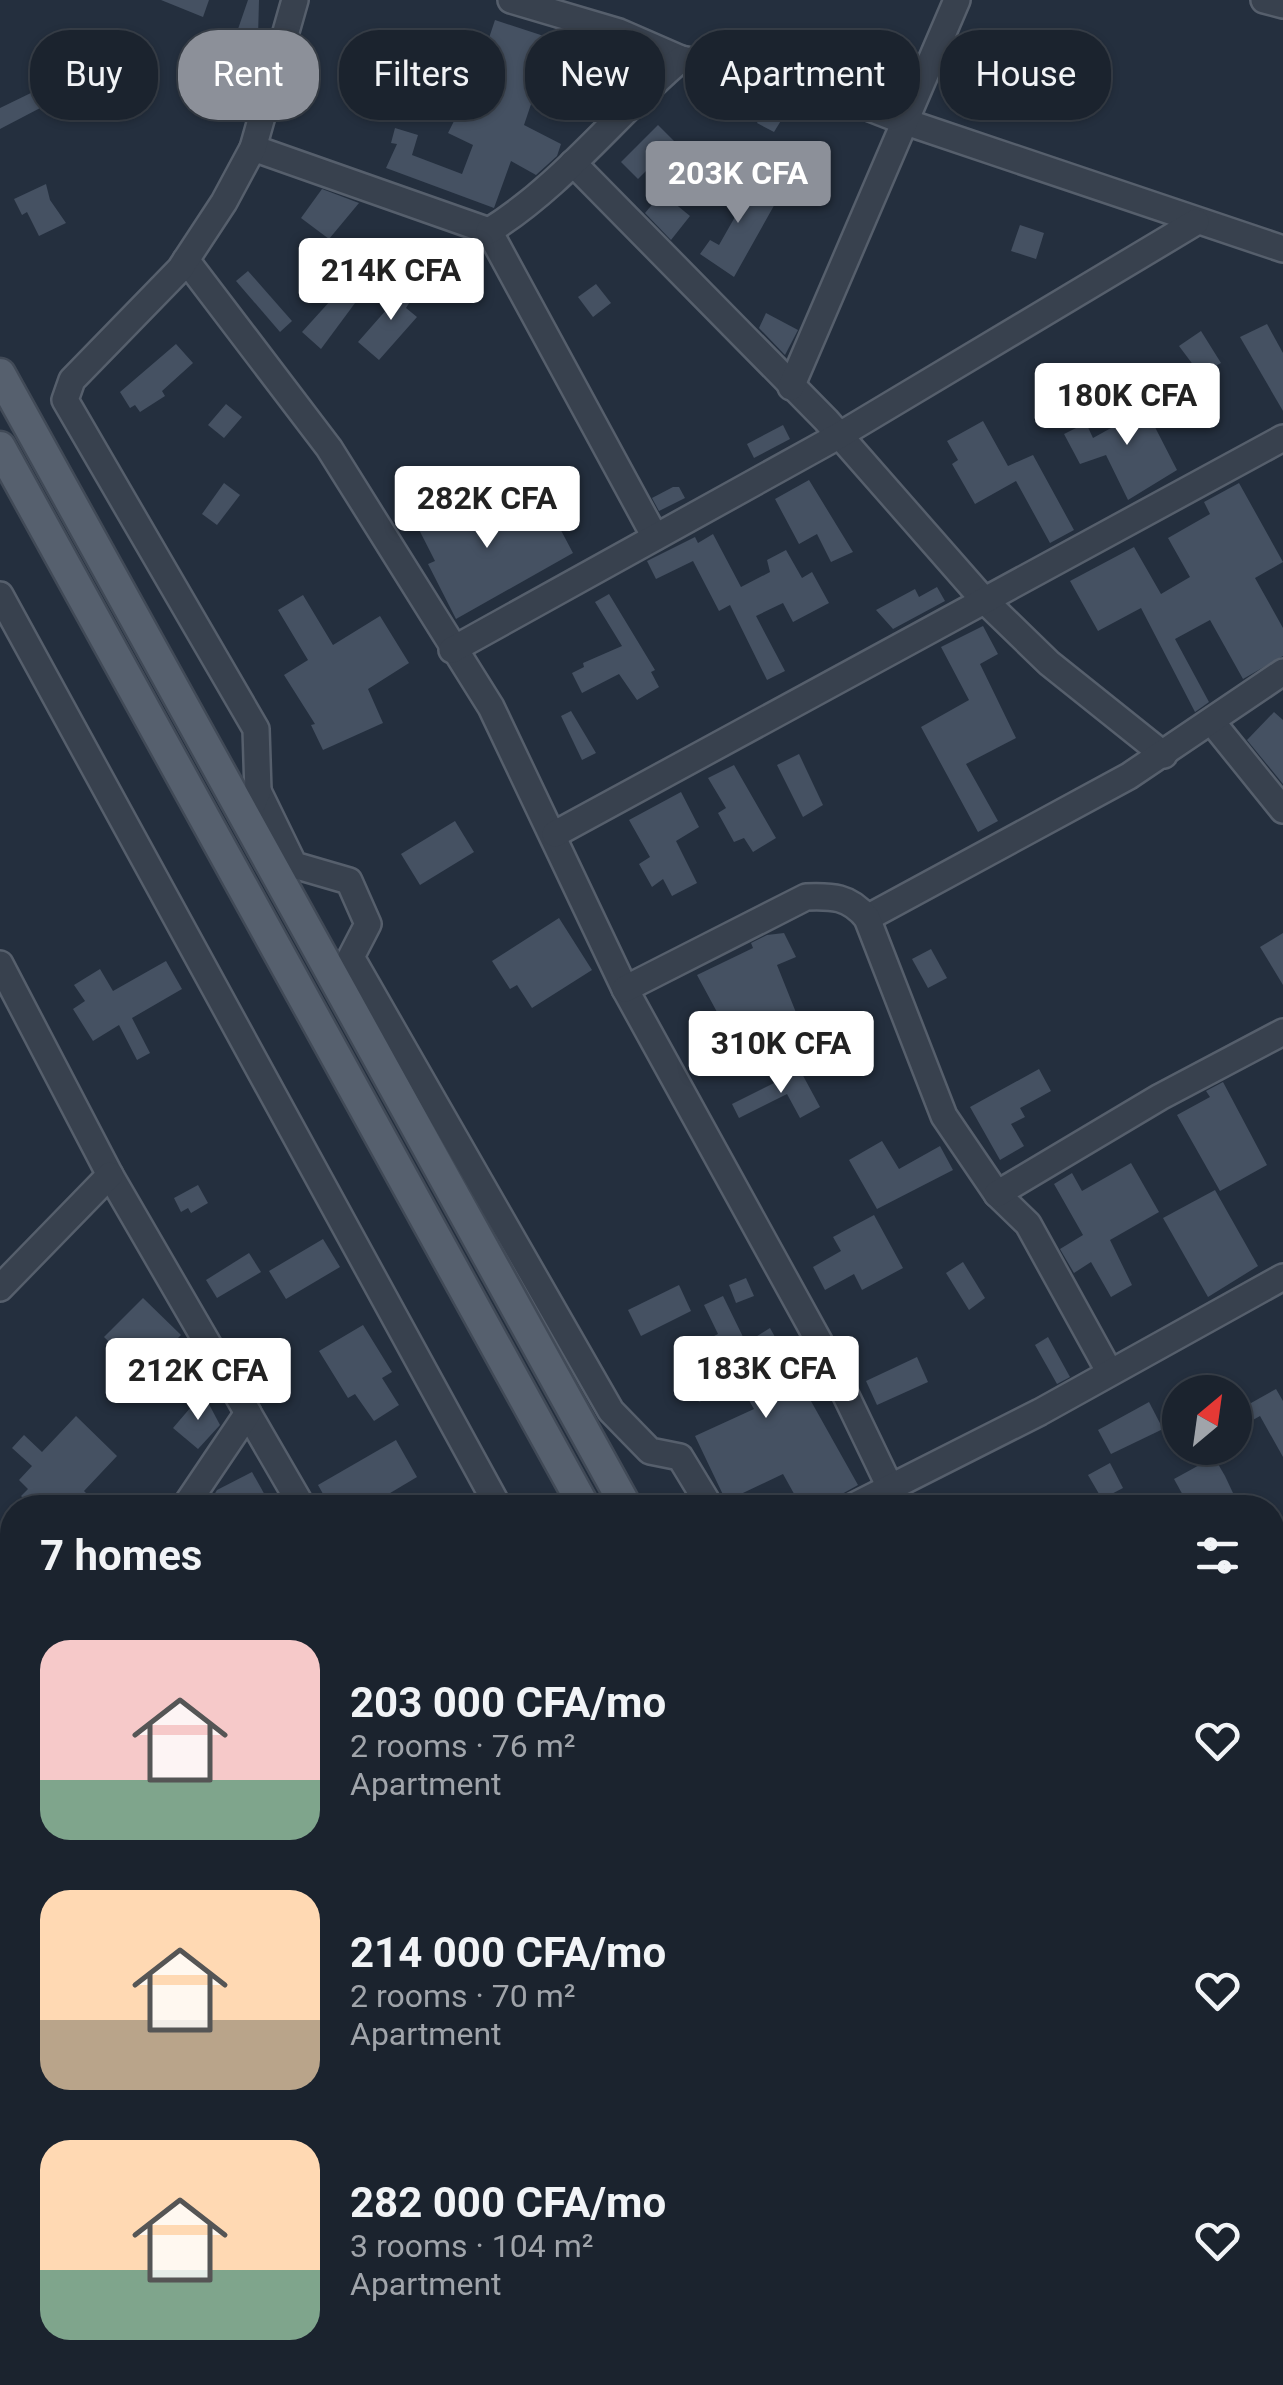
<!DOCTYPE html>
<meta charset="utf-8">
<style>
:root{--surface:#1b232e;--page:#282f3a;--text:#f1f3f6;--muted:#a0a4aa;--line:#39404a;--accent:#8c9099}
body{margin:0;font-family:Roboto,sans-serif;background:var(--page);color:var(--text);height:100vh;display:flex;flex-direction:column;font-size:38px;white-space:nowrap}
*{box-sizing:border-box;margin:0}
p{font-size:32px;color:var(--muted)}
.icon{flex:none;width:55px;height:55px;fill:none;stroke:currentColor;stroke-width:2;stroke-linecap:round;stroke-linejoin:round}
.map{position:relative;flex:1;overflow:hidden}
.panel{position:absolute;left:0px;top:1495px;width:1285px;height:890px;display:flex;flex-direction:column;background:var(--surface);border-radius:40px 40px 0 0;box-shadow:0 2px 8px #0004,0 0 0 2px var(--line)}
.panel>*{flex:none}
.hud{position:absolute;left:30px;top:30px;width:1225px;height:90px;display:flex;gap:20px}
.needle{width:65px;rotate:29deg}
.tools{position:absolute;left:1162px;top:1375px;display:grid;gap:20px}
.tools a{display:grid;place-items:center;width:90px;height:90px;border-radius:50%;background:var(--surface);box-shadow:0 2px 8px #0004,0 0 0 2px var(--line);font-size:50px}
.price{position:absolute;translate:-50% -85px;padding:0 22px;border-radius:10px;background:#fff;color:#222;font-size:32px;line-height:65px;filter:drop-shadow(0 2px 5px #0008)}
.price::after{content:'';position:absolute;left:50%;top:60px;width:30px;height:22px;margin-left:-15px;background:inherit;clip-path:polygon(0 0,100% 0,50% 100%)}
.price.active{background:var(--accent);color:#fff}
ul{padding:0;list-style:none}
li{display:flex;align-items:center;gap:30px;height:250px;padding:0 40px}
li span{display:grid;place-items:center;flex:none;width:280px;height:200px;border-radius:30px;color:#555}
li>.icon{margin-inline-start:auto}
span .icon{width:120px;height:120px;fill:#fffc;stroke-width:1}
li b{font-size:42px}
h2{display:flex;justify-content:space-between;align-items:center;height:120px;padding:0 40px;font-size:42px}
.chip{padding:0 35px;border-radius:40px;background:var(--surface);box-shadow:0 2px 8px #0004,0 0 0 2px var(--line);font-size:35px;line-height:90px}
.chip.active{background:var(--accent);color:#fff}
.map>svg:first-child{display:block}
.building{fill:#455162}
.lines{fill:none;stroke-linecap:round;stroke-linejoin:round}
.minor-casing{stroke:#565f6c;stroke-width:30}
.major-casing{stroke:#414a57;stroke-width:35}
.minor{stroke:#38414e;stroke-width:25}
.major{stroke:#56606e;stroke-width:30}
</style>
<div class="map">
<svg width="1283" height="2385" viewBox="0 0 1283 2385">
<rect width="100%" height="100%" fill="#242f3e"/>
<!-- building -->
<g class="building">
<path d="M 161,0 L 209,0 L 203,17 Z"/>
<path d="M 248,0 L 259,0 L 258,37 L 238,29 Z"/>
<path d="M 495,20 L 553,39 L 524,125 L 561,144 L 557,156 L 536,175 L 511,161 L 494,208 L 386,168 L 397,144 L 391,143 L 395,128 L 418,135 L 412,155 L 462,174 L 473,145 L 448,133 L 455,119 L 461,122 Z"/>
<path d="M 204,50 L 246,64 L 236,91 L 195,77 Z"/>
<path d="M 56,72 L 67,94 L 0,129 L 0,108 L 37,90 L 33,83 Z"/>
<path d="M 381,74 L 459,101 L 455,114 L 404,98 L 398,115 L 370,106 Z"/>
<path d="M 765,109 L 782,119 L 774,132 L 757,123 Z"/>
<path d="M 658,125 L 675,142 L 638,179 L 621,162 Z"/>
<path d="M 712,174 L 752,198 L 756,191 L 776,202 L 734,277 L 700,254 L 710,240 L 719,245 L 740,208 L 705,185 Z"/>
<path d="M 46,184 L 50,200 L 66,223 L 39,236 L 27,212 L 22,215 L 14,199 Z"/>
<path d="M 322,189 L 359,203 L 329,239 L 301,218 Z"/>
<path d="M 662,193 L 690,216 L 671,240 L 645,213 Z"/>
<path d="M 1020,225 L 1044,233 L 1036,259 L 1011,251 Z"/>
<path d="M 248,271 L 292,321 L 280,332 L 236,281 Z"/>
<path d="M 416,276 L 423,281 L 406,308 L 417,317 L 379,360 L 358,342 Z"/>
<path d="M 596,284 L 611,303 L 593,317 L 578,297 Z"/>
<path d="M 341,289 L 358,299 L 321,349 L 302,332 Z"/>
<path d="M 766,313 L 798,330 L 785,355 L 759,328 Z"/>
<path d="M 1267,324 L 1283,353 L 1283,411 L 1240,337 Z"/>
<path d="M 1201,331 L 1221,363 L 1200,374 L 1179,346 Z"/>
<path d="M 176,344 L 193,363 L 162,391 L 165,396 L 140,412 L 135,405 L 130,408 L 120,392 Z"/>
<path d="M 1132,396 L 1139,396 L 1177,470 L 1128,500 L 1106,455 L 1080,464 L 1064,434 L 1086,423 L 1093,438 L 1120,423 L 1112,406 Z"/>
<path d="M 226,404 L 242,417 L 224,438 L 208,425 Z"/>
<path d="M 983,421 L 1008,466 L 1033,455 L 1074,530 L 1050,543 L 1016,481 L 975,504 L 952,464 L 958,460 L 947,441 Z"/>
<path d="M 783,425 L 790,439 L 754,458 L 747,444 Z"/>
<path d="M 809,480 L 853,552 L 831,562 L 817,534 L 799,544 L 775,499 Z"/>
<path d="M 224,483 L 240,495 L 217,525 L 202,514 Z"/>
<path d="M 1239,483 L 1283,562 L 1255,578 L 1283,628 L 1283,656 L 1243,679 L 1210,620 L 1175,639 L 1209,702 L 1195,712 L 1141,608 L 1098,631 L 1070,581 L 1134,547 L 1161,594 L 1190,577 L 1168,538 L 1210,514 L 1204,502 Z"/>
<path d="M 673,487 L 679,487 L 685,498 L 659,511 L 652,498 Z"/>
<path d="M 442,496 L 454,520 L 490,502 L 503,527 L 547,504 L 573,553 L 456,619 L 428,564 L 435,561 L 410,512 Z"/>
<path d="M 713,534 L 741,587 L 770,572 L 767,560 L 786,550 L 802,578 L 812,572 L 829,603 L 793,622 L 783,603 L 756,616 L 785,671 L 767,680 L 730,605 L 719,611 L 693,561 L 656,579 L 647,561 L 695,537 L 698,543 Z"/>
<path d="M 937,587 L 945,601 L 893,629 L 876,610 L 915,589 L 919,597 Z"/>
<path d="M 609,594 L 655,670 L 651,672 L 659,687 L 637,700 L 619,674 L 582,693 L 572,673 L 584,667 L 583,663 L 622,646 L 595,602 Z"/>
<path d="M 303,595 L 333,645 L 380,616 L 409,663 L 368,689 L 383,723 L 323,750 L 311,725 L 315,724 L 284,675 L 308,660 L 278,610 Z"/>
<path d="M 983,626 L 998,654 L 980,664 L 1016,738 L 966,764 L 998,821 L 978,832 L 921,727 L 969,700 L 941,647 Z"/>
<path d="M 571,711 L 596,753 L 582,760 L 561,716 Z"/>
<path d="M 1274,712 L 1283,720 L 1283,784 L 1247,740 Z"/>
<path d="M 799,754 L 823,805 L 803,817 L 777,765 Z"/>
<path d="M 734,765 L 776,838 L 753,852 L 744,838 L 734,842 L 718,813 L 726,808 L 708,778 Z"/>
<path d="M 681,792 L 699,827 L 676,841 L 697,883 L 672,896 L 663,879 L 652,887 L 639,864 L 650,857 L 629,820 Z"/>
<path d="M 455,821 L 474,852 L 420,885 L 401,854 Z"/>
<path d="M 559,918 L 592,970 L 532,1008 L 517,985 L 510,989 L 492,961 Z"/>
<path d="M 784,933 L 796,957 L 777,965 L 797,1015 L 730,1051 L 718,1028 L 724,1025 L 697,975 L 753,948 L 751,943 L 767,935 Z"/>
<path d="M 1283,933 L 1283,985 L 1260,947 Z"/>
<path d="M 931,949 L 947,978 L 928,988 L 912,959 Z"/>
<path d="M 166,961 L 182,989 L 132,1018 L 150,1053 L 137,1060 L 119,1025 L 93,1041 L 73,1009 L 85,1001 L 74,985 L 100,969 L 113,991 Z"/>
<path d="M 806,1012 L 818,1033 L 796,1046 L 786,1023 Z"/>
<path d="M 1039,1069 L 1051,1091 L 1020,1108 L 1025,1117 L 1011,1124 L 1024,1146 L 1000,1160 L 970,1107 Z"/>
<path d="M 800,1070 L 820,1107 L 800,1118 L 787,1094 L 739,1118 L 732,1104 Z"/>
<path d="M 1223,1082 L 1267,1165 L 1220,1191 L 1177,1115 L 1210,1097 L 1206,1091 Z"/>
<path d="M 882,1141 L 899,1169 L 940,1146 L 953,1170 L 877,1209 L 849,1160 Z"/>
<path d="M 1131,1163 L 1159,1212 L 1110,1240 L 1132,1285 L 1111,1297 L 1091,1262 L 1074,1273 L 1060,1249 L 1083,1235 L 1054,1184 L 1072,1173 L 1082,1191 Z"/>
<path d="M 198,1185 L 208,1203 L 191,1213 L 188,1208 L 181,1212 L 174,1198 Z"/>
<path d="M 1215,1190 L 1258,1266 L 1208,1297 L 1163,1218 Z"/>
<path d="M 874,1215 L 903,1268 L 862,1290 L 854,1274 L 825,1290 L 813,1267 L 841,1251 L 833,1237 Z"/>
<path d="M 323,1239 L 340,1267 L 286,1299 L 269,1271 Z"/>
<path d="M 249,1253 L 261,1272 L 217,1298 L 206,1280 Z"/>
<path d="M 963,1262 L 985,1298 L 969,1310 L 946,1273 Z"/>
<path d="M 746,1278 L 754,1296 L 736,1303 L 729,1285 Z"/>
<path d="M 679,1285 L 691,1311 L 641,1336 L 628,1310 Z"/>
<path d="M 723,1296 L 746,1343 L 770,1328 L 858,1485 L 817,1508 L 802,1508 L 783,1474 L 726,1501 L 695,1436 L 754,1409 L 739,1383 L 699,1402 L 687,1378 L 720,1362 L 708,1339 L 718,1334 L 704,1305 Z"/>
<path d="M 143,1298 L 181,1335 L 142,1374 L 104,1337 Z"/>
<path d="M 363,1325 L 392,1372 L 382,1378 L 399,1405 L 374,1421 L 355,1394 L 348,1398 L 319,1351 Z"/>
<path d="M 1048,1337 L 1070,1377 L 1057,1384 L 1035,1345 Z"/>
<path d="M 917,1357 L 928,1382 L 877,1405 L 866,1381 Z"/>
<path d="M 1276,1389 L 1283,1401 L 1283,1457 L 1260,1416 L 1235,1430 L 1235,1412 Z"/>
<path d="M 203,1393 L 220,1425 L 198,1449 L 173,1428 Z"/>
<path d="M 1149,1402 L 1163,1429 L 1111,1454 L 1098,1430 Z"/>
<path d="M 76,1416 L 117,1456 L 84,1491 L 101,1508 L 79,1508 L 69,1498 L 60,1508 L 33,1508 L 21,1496 L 28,1489 L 19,1480 L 32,1466 L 12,1448 L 24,1435 L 42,1452 Z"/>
<path d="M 396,1440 L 417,1477 L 365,1508 L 331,1508 L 318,1485 Z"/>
<path d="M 1214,1457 L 1225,1476 L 1240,1508 L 1190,1508 L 1174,1479 Z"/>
<path d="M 1110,1463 L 1123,1488 L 1102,1499 L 1088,1475 Z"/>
<path d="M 252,1472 L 266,1497 L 245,1508 L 206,1508 L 217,1490 Z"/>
</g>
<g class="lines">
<defs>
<g id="minor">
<path d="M 511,0 L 619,32 L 681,59 L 801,81 L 906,122 L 1283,249"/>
<path d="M 1264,0 L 1283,5"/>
<path d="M 253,148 L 489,231 L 655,537"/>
<path d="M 573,163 L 826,420 L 983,599 L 1049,663 L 1164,755"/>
<path d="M 489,231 C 563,185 616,114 681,59"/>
<path d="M 186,260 L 329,448 L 491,707 L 625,989 L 826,1354 L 900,1508"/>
<path d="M 791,387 L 957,0"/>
<path d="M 0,595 L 499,1508"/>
<path d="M 452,650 L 840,435 L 1196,222"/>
<path d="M 1212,722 L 1283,810"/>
<path d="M 258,791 L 294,865 L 349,881 L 368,924 L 351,957 L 611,1411 L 650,1451 L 680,1457 L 711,1508"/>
<path d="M 247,818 L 258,791 L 256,729 L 65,400 L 72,380 L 180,269 L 224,202 L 253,148 L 295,0"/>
<path d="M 555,834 L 1283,438"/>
<path d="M 867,918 L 1129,776 L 1283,672"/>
<path d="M 0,964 L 110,1175 L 303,1508"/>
<path d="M 625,989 L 806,897 C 832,896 849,896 867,918 L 944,1116 L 997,1194 L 1028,1224 L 1109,1371"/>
<path d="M 997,1194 L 1160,1097 L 1283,1032"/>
<path d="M 0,1288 L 110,1175"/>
<path d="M 184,1508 L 248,1413"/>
<path d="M 850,1508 L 1040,1412 L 1283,1277"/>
<path d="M 1272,1538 L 1283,1532"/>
<path d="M 1272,1650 L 1283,1669"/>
<path d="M 0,1777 L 12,1759"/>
<path d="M 0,1841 L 12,1849"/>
<path d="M 1272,2088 L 1283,2078"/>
<path d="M 0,2153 L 12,2136"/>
<path d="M 0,2319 L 12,2330"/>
<path d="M 60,2372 L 74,2385"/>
<path d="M 767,2372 L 775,2385"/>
<path d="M 964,2372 L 970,2385"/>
<path d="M 1163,2372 L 1170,2385"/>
<path d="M 381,2385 L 392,2372"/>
<path d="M 664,2385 L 674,2372"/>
</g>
<g id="major">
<path d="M 0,374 L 627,1508"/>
<path d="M 0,447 L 585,1508"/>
<path d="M 1063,2372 L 1069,2385"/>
<path d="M 1100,2372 L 1107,2385"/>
</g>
</defs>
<!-- minor casing -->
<use href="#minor" class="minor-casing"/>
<!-- major casing -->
<use href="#major" class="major-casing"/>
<!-- minor -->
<use href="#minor" class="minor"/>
<!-- major -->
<use href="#major" class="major"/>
</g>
</svg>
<div class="tools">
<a><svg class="needle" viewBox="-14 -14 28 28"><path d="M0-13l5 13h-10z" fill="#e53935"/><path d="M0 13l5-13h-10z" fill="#a0a4aa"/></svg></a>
</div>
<b class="price active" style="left:738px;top:226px">203K CFA</b>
<b class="price" style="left:391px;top:323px">214K CFA</b>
<b class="price" style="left:1127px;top:448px">180K CFA</b>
<b class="price" style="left:487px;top:551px">282K CFA</b>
<b class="price" style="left:781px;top:1096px">310K CFA</b>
<b class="price" style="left:766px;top:1421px">183K CFA</b>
<b class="price" style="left:198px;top:1423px">212K CFA</b>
<div class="hud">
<a class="chip">Buy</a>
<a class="chip active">Rent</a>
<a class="chip">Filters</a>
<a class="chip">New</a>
<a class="chip">Apartment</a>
<a class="chip">House</a>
</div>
<section class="panel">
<h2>7 homes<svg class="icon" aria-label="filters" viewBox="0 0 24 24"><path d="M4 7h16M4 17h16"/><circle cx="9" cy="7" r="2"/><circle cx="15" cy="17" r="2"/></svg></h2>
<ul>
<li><span style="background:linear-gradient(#f6c9c9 70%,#7fa58c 0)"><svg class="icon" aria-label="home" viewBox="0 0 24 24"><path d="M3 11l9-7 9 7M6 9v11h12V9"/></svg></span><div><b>203 000 CFA/mo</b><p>2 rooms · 76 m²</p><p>Apartment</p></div><svg class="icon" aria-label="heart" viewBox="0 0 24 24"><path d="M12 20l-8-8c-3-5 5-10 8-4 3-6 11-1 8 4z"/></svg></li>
<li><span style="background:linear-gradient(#ffd9b3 65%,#b9a48a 0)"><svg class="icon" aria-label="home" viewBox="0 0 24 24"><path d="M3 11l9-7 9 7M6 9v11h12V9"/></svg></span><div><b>214 000 CFA/mo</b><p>2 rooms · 70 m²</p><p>Apartment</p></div><svg class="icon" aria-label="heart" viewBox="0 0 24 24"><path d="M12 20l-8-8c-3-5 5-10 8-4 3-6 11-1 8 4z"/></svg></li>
<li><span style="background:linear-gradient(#ffd9b3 65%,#7fa58c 0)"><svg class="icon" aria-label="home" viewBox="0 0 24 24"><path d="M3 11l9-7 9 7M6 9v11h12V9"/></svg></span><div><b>282 000 CFA/mo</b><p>3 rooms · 104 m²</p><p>Apartment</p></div><svg class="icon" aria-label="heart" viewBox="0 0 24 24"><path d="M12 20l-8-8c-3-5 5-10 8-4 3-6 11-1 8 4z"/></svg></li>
</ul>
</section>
</div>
